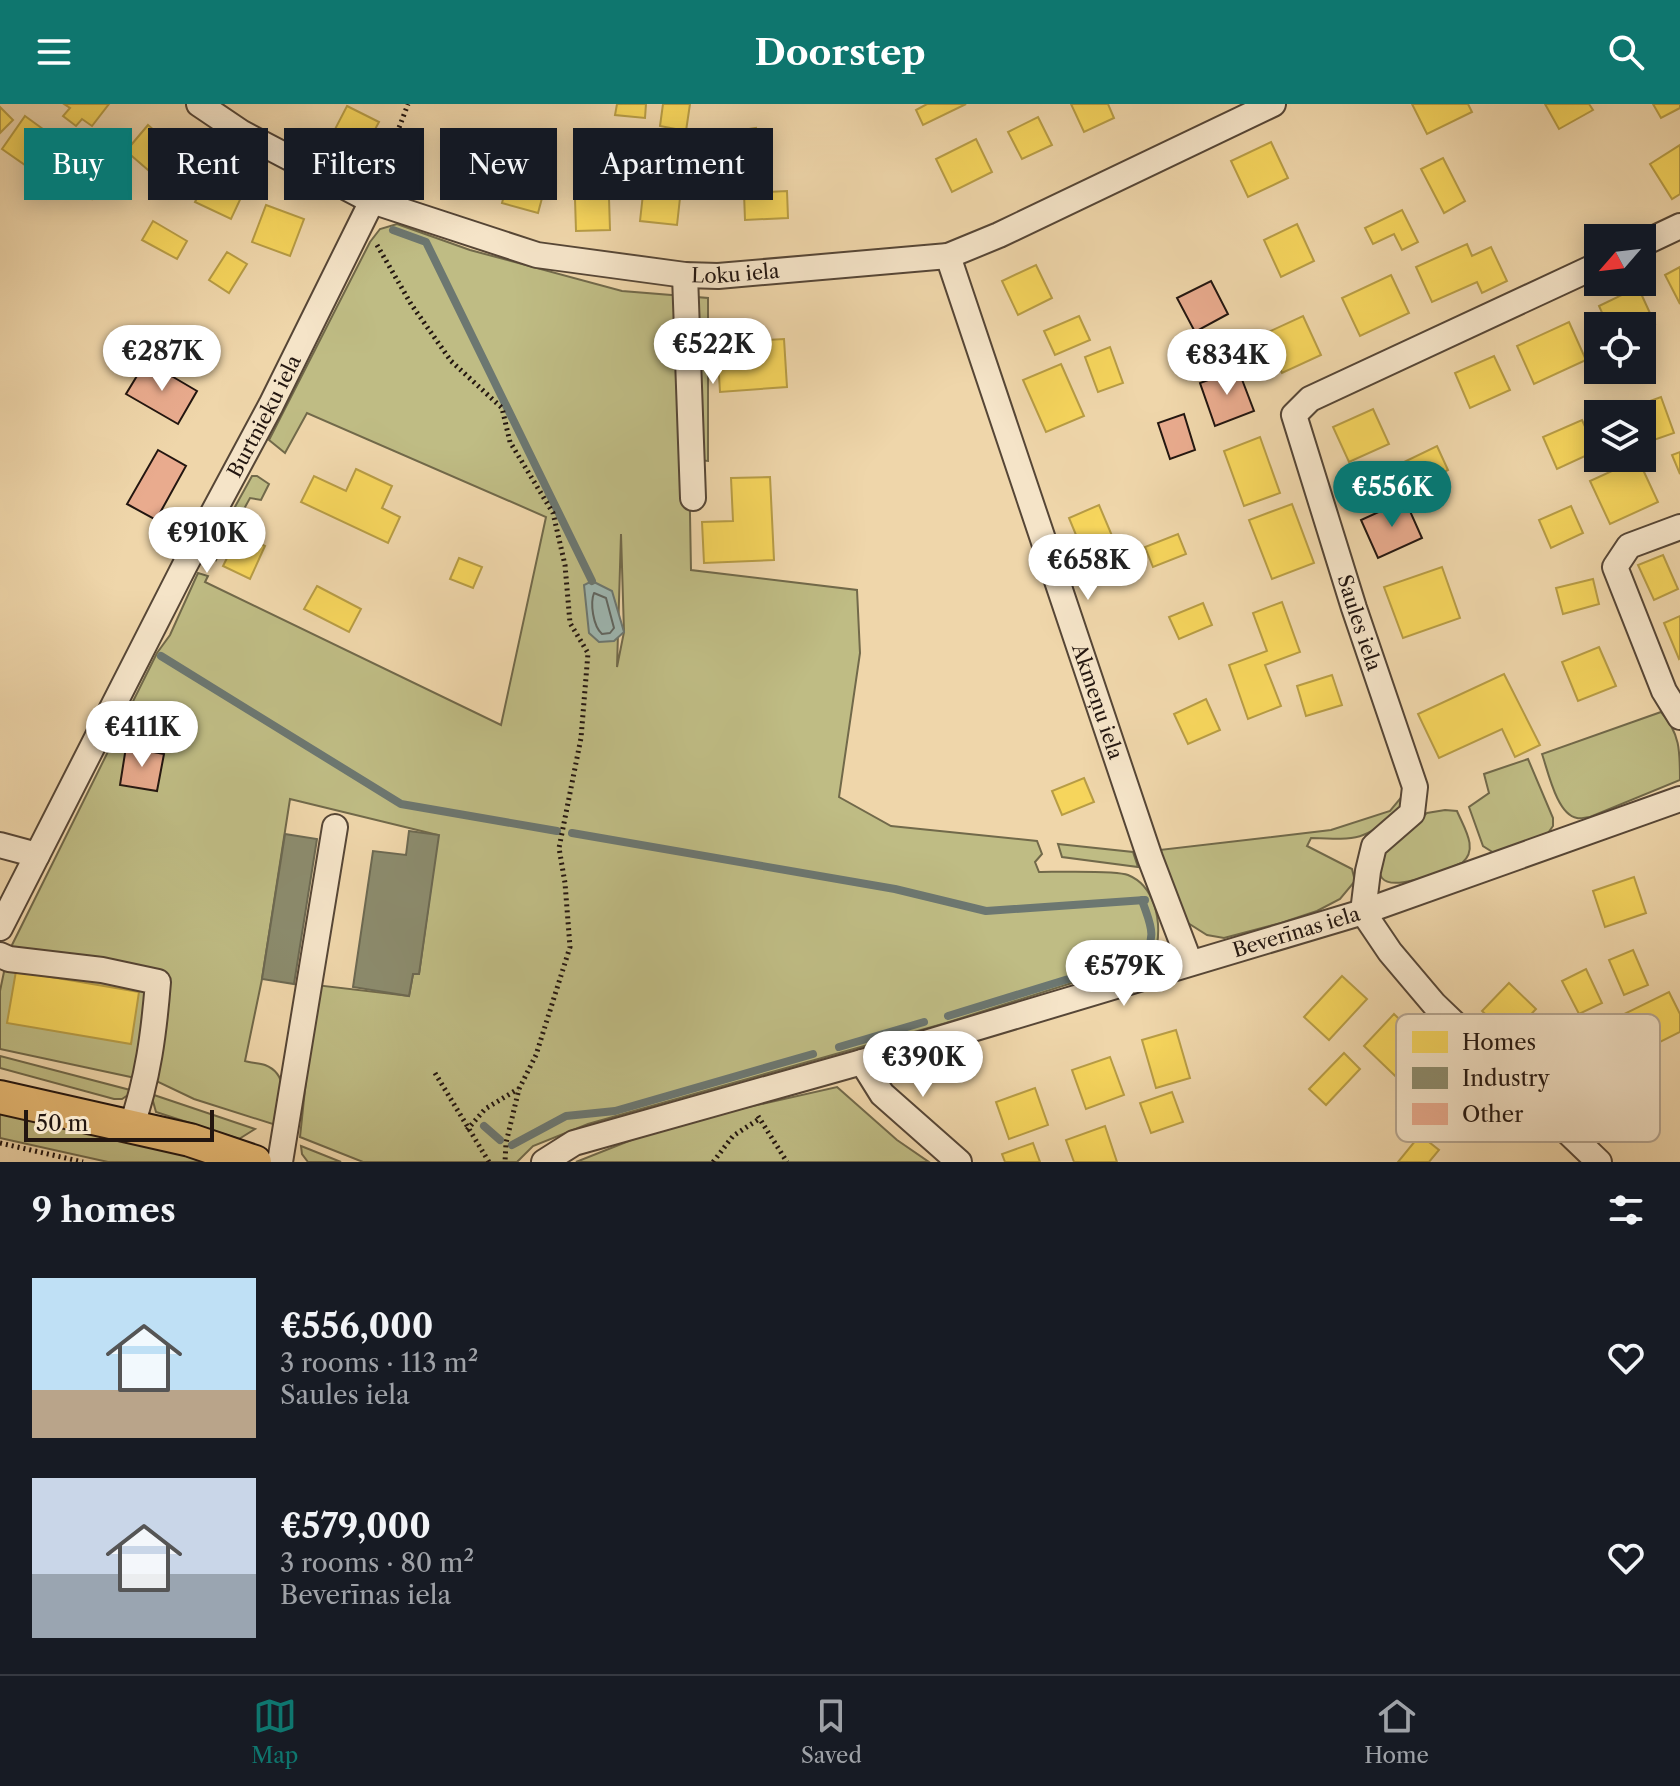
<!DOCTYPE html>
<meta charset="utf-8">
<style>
:root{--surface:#171b24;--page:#20242c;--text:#f1f3f6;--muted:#9ea1a6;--line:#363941;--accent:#0f766e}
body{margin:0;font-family:"Libre Caslon Text",serif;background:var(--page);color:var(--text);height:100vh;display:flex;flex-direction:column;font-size:30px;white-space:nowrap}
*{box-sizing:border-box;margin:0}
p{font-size:26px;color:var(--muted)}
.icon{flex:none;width:44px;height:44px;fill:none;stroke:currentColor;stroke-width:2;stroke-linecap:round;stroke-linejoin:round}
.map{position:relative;height:1058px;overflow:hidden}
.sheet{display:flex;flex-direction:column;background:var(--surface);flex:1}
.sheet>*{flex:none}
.top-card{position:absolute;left:24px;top:24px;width:800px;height:72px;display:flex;gap:16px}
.needle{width:52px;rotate:242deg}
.tools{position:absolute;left:1584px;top:120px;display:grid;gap:16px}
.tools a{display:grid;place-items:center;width:72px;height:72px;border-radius:0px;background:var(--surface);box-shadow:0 4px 20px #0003;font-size:40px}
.scale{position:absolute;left:24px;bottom:20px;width:190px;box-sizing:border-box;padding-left:8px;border:4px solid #231610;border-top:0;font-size:22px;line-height:28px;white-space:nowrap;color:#231610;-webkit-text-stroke:6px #f5e4c8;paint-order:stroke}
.price{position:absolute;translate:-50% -68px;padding:0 18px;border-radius:28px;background:#fff;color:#222;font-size:26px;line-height:52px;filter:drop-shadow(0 2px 4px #0008)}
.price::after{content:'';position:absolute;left:50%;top:48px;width:24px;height:18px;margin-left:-12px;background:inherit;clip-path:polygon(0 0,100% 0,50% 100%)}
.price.selected{background:var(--accent);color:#fff}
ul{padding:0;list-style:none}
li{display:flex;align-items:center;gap:24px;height:200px;padding:0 32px}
li span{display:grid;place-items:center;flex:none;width:224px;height:160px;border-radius:0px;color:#555}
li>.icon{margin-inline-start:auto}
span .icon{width:96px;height:96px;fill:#fffc;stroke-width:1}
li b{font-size:34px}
h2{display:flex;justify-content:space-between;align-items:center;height:96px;padding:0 32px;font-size:34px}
.pill{padding:0 28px;border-radius:0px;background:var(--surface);box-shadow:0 4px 20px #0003;font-size:28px;line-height:72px}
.pill.selected{background:var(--accent);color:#fff}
header{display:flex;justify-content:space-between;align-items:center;height:104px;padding:0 32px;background:var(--accent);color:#fff;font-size:36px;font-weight:700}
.menu{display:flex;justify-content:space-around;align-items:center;height:112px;border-top:2px solid var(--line);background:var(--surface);font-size:22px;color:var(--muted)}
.menu a{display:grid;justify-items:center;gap:4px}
.menu .selected{color:var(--accent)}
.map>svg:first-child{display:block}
.green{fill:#bfbc84;stroke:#71694a;stroke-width:2;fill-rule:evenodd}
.water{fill:#9db7b2;stroke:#6c7771;stroke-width:2}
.homes{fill:#f6d55c;stroke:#b79c45;stroke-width:2}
.industry{fill:#8c8c6e;stroke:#6c6952;stroke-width:2}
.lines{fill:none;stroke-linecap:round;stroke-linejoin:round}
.shore{stroke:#606661;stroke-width:2}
.stream{stroke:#6c7771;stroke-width:8}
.building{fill:#e9ab8e;stroke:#231610;stroke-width:2}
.minor-casing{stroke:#564636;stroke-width:28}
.major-casing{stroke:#231610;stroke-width:36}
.path{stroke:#231610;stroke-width:5;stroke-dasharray:2 4;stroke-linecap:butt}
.minor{stroke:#f5e4c8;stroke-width:24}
.major{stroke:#e8bb75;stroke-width:32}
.labels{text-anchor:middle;stroke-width:8;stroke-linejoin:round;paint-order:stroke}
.street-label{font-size:20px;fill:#231610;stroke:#f5e4c8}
.key{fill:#f5e4c8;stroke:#b6a691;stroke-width:2}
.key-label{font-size:22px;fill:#231610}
</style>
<header><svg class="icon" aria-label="menu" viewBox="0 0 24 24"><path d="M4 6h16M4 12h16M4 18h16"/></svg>Doorstep<svg class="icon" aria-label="search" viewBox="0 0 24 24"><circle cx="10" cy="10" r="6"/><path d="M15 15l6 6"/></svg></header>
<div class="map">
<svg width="1680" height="1058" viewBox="0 0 1680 1058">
<rect width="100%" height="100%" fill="#efd6aa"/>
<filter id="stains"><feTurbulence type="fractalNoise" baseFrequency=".0025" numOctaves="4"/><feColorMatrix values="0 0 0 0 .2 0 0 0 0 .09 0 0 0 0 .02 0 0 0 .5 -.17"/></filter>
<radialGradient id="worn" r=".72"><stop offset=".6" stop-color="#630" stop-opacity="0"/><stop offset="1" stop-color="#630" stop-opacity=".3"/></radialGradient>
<!-- green -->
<g class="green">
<path d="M 397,120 L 470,146 L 622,187 L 708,194 L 708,357 L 689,355 L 691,466 L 857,486 L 860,549 L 839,693 L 891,722 L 1037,737 L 1042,750 L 1035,758 L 1039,768 C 1056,768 1116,766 1128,771 C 1155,782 1161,816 1157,841 L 1138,858 L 946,919 L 588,1020 L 533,1042 L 517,1058 L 363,1058 L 300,1033 L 316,881 L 409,892 L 413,870 L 419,870 L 438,731 L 290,695 L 262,875 L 245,957 C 251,959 259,959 265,961 C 291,971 282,1001 279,1022 L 194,995 L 154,976 L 163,892 L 11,843 L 157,549 L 170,531 L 198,469 L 208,472 L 205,478 L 501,621 L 546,413 L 307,309 L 285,349 L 269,336 L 370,138 L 380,125 ZM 621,430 L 624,528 L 617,563 Z"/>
<path d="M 252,372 L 257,372 L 269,380 L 261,396 L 250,394 L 216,456 L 212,449 L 215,439 Z"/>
<path d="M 1661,608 C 1680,629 1680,647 1680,676 L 1590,713 C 1586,713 1581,715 1577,714 C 1557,711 1548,667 1542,650 Z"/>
<path d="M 1528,655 L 1553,714 L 1553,722 L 1548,729 L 1494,749 L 1483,742 L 1469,703 L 1489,689 L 1484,670 Z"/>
<path d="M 1404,690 L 1403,706 C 1361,736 1362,736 1311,734 L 1307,742 L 1352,765 L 1355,777 L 1340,795 L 1317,807 L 1281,819 L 1224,834 L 1207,831 L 1188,819 L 1176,805 L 1154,741 L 1157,738 L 1160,746 L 1331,726 L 1390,707 Z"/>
<path d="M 1445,706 L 1457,707 C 1464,724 1479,745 1462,759 C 1445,765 1394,789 1382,774 C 1377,768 1381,756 1381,748 L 1427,709 Z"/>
<path d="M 1058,740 L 1133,748 L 1138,763 L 1062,753 Z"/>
<path d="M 5,863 L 135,879 L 145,887 L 147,904 L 140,975 L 0,945 L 0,887 Z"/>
<path d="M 0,952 L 134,987 L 122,995 L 114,995 L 0,964 Z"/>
<path d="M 837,983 L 897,1036 L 929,1058 L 576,1058 L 649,1029 L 735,1006 Z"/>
<path d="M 151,990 L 255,1025 L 239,1035 L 156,1008 Z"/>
<path d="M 0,1008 L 142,1037 L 211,1058 L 108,1058 L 0,1034 Z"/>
<path d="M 301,1042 L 341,1058 L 308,1058 L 302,1050 Z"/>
</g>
<!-- water -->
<path class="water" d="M 592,477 L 612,487 L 624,528 L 614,537 L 599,538 L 589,529 L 584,481 Z"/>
<!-- homes -->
<g class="homes">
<path d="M 64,0 L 109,0 L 92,22 L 82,15 L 76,22 L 63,12 L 70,4 Z"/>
<path d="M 617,0 L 646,0 L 645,14 L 615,11 Z"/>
<path d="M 663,0 L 690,0 L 686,27 L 660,22 Z"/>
<path d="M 927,0 L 966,0 L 923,21 L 916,6 Z"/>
<path d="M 1071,0 L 1108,0 L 1114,14 L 1084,28 Z"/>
<path d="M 1412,0 L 1468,0 L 1472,8 L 1427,30 Z"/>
<path d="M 1545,0 L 1589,0 L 1593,6 L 1559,25 Z"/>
<path d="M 1653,0 L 1680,0 L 1680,4 L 1661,14 Z"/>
<path d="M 347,2 L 379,18 L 364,46 L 333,29 Z"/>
<path d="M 0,3 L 13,16 L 0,29 Z"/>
<path d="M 25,12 L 47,28 L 25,61 L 2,45 Z"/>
<path d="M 1038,13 L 1052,41 L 1022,55 L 1008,28 Z"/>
<path d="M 148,21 L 177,46 L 155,72 L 126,47 Z"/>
<path d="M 756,24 L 760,62 L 734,65 L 729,28 Z"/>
<path d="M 596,35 L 630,39 L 627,62 L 593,58 Z"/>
<path d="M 976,35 L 992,68 L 952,88 L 936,55 Z"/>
<path d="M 1271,38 L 1288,74 L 1248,93 L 1231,57 Z"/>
<path d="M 1680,41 L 1680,90 L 1672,95 L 1650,60 Z"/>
<path d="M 642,44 L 675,48 L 672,69 L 640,64 Z"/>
<path d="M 91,53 L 111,67 L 92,95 L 71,81 Z"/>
<path d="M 1443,54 L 1465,97 L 1444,109 L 1421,65 Z"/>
<path d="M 512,62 L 548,72 L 538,109 L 502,99 Z"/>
<path d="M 211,65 L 246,83 L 231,115 L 195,98 Z"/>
<path d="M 787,87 L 788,114 L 745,116 L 744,89 Z"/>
<path d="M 643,90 L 680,94 L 677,121 L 640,117 Z"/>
<path d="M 609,94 L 610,126 L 576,127 L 575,95 Z"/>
<path d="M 266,101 L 304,115 L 290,152 L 252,138 Z"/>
<path d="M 1402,106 L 1418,138 L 1402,146 L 1394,130 L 1373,140 L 1365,124 Z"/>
<path d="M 153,117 L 187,137 L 177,155 L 142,136 Z"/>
<path d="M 1297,120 L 1314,157 L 1281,173 L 1264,136 Z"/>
<path d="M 1467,140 L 1472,152 L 1491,143 L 1507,177 L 1482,189 L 1477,178 L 1432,198 L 1416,163 Z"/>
<path d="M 227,148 L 247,160 L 229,189 L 209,176 Z"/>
<path d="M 1036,161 L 1052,194 L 1018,211 L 1002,177 Z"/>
<path d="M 1680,163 L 1680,200 L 1665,171 Z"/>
<path d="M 1391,171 L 1409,209 L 1360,232 L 1342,194 Z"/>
<path d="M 1638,183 L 1655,220 L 1642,226 L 1642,222 L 1608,222 L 1599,202 Z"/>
<path d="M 1079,212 L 1090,236 L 1055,251 L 1044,227 Z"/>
<path d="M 1303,212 L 1321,251 L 1282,269 L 1264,230 Z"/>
<path d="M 1569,218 L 1586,256 L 1534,280 L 1517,242 Z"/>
<path d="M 784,235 L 787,283 L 720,288 L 717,239 Z"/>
<path d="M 1110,243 L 1123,279 L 1098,288 L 1085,253 Z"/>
<path d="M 1494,252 L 1510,286 L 1470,304 L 1455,269 Z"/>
<path d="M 1061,260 L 1084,312 L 1046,328 L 1023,276 Z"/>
<path d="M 1661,293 L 1674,329 L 1648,338 L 1642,319 L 1642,310 L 1639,310 L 1636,302 Z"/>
<path d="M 1373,305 L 1389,340 L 1349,358 L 1333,323 Z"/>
<path d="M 1582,316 L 1596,347 L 1557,365 L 1543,333 Z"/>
<path d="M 1260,333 L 1280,389 L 1244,402 L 1224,347 Z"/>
<path d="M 1437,342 L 1448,366 L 1414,383 L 1402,359 Z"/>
<path d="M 1680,348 L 1680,370 L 1672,351 Z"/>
<path d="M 1638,355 L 1658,398 L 1610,420 L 1590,377 Z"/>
<path d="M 356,365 L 392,382 L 382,404 L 400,413 L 388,439 L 301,398 L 314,372 L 346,387 Z"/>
<path d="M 770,373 L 774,456 L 704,459 L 702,418 L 733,417 L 731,374 Z"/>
<path d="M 1292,400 L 1314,459 L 1272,475 L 1249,416 Z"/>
<path d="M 1099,401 L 1121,453 L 1090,465 L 1069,414 Z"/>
<path d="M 1571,402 L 1583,429 L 1551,444 L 1539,416 Z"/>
<path d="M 239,430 L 265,442 L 250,475 L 223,462 Z"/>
<path d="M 1178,430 L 1186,450 L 1153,463 L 1145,443 Z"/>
<path d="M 1663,451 L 1678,485 L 1654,496 L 1638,461 Z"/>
<path d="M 459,454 L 482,463 L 473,484 L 450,475 Z"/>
<path d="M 1442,463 L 1460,514 L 1403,534 L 1384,483 Z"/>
<path d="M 1593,475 L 1599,500 L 1563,510 L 1556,484 Z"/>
<path d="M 317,482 L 361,505 L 349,528 L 304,505 Z"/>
<path d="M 1282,498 L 1300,548 L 1265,561 L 1281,602 L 1248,615 L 1229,561 L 1267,547 L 1253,509 Z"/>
<path d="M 1203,499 L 1212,521 L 1179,535 L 1169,513 Z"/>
<path d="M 1680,512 L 1680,554 L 1679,555 L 1664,519 Z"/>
<path d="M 1599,543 L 1616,582 L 1578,597 L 1562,558 Z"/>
<path d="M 1504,570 L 1540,641 L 1515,653 L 1502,625 L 1439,654 L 1418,610 Z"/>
<path d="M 1332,571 L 1342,601 L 1306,612 L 1297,582 Z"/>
<path d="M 1206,595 L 1220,626 L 1188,640 L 1174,610 Z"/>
<path d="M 1084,674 L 1094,698 L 1062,711 L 1052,687 Z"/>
<path d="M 1634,773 L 1646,809 L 1605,823 L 1593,787 Z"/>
<path d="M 1633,846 L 1648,881 L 1624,891 L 1609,856 Z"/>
<path d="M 1586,865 L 1602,899 L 1579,910 L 1562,877 Z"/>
<path d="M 16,867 L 139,888 L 131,940 L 7,919 Z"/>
<path d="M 1342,872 L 1367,895 L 1329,936 L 1304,913 Z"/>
<path d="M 1509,879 L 1536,905 L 1510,933 L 1482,907 Z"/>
<path d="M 1669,888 L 1680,910 L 1680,928 L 1632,952 L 1614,915 Z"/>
<path d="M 1394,910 L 1444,959 L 1414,990 L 1364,942 Z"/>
<path d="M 1176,926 L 1190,974 L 1156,984 L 1142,936 Z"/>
<path d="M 1344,949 L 1360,965 L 1326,1001 L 1309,985 Z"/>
<path d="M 1110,953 L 1124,991 L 1086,1005 L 1072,966 Z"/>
<path d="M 1035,984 L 1048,1021 L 1009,1035 L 996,998 Z"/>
<path d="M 1172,988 L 1183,1018 L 1151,1029 L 1140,999 Z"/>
<path d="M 1105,1022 L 1117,1058 L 1074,1058 L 1066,1036 Z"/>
<path d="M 1420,1031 L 1439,1046 L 1429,1058 L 1398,1058 Z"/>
<path d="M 1033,1039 L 1040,1058 L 1005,1058 L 1002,1050 Z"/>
</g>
<!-- industry -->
<g class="industry">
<path d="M 409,727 L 439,731 L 419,870 L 413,870 L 409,892 L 353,883 L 373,747 L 406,751 Z"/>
<path d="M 285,730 L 317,735 L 294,880 L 262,875 Z"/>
</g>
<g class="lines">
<!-- shore -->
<path class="shore" d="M 594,489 L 606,494 L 614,524 L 610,529 L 602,530 C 593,522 590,499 594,489 Z"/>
<!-- stream -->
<g class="stream">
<path d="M 393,126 L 426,138 L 592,477"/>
<path d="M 161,552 L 401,700 L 557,727"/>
<path d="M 572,729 L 895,785 L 986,807 L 1145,796"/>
<path d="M 948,912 L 1140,853 C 1160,835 1149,818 1142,796"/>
<path d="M 839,943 L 924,918"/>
<path d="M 484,1022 L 500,1036"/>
<path d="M 512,1041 L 566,1012 L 615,1007 L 813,950"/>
</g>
</g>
<!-- building -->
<g class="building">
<path d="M 1211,177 L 1228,210 L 1195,228 L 1177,194 Z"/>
<path d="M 146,257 L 197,287 L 178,320 L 126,290 Z"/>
<path d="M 1238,265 L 1254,307 L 1215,322 L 1200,279 Z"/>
<path d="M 1184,310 L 1195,346 L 1170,355 L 1158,319 Z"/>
<path d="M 158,346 L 186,362 L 156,416 L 127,400 Z"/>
<path d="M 1405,396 L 1422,434 L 1378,454 L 1361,416 Z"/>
<path d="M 126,643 L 164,650 L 157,687 L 120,681 Z"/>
</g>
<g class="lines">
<defs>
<g id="minor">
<path id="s1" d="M 199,0 L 242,29 L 372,97 L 537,151 L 685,171 L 718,172 L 948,152 L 999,131 L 1273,0"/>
<path d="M 1642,140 L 1680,122"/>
<path id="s2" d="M 948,152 L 1150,754 L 1190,859"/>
<path id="s3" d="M 1598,161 L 1310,295 L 1294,311 L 1354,504 L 1415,683 L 1412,709 L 1374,742 L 1368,767 L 1363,808 L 1390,848 L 1434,900 L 1599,1058"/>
<path d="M 685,171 L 693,394"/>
<path d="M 1680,423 L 1629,442 L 1615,463 L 1664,587 L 1680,613"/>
<path d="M 0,741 L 37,751"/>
<path id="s4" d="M 0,824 L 185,461 L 271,301 L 372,97"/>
<path d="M 0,851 L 9,855 L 102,866 L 158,878 C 154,928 148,976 131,1023"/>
<path d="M 862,958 L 882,990 L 959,1058"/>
<path d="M 280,1058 L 335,723"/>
<path id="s5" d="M 544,1058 L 574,1039 L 862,958 L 1363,808 L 1680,695"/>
</g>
<path id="major" d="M 0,993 L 190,1036 L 255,1058"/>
</defs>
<!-- minor casing -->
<use href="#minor" class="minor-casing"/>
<!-- major casing -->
<use href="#major" class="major-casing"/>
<!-- path -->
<g class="path">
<path d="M 380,74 L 408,0"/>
<path d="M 377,141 L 411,200 L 451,257 L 502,304 L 510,338 L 553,409 L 565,461 L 570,519 L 588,549 L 581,634 L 559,744 L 565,779 L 570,843 L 536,951 L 519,985 L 506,1039 L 505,1058"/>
<path d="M 435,969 L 489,1058"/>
<path d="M 758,1012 L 787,1058"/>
<path d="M 467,1026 L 485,1005 L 518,985"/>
<path d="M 0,1039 L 83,1058"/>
<path d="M 713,1058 L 733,1032 L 759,1015"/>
</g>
<!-- minor -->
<use href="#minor" class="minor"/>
<!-- major -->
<use href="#major" class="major"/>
</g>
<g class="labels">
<!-- street labels -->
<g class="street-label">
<text dy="7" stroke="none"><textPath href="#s1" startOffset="572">Loku iela</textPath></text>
<text dy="7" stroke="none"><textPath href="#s4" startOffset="576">Burtnieku iela</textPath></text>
<text dy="7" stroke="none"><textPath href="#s3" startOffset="558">Saules iela</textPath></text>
<text dy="7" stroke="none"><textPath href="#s2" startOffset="470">Akmeņu iela</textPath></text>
<text dy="7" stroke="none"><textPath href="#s5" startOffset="788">Beverīnas iela</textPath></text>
</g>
</g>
<!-- legend -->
<rect x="1396" y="910" width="264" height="128" rx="12" class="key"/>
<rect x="1412" y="927" width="36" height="22" fill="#f6d55c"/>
<rect x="1412" y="963" width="36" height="22" fill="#8c8c6e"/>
<rect x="1412" y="999" width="36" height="22" fill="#e9ab8e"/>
<g class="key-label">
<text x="1462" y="946">Homes</text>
<text x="1462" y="982">Industry</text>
<text x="1462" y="1018">Other</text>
</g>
<rect width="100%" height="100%" filter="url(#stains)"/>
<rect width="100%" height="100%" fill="url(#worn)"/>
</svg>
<div class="tools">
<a><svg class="needle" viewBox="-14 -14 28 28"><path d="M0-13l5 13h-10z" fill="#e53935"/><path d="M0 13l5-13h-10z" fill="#9ea1a6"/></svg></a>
<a><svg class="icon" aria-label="locate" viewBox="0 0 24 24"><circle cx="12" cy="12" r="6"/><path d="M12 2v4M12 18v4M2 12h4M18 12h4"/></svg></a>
<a><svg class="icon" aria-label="layers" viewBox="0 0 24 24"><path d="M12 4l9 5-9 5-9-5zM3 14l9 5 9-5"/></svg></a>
</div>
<div class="scale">50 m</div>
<b class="price" style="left:713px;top:282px">€522K</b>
<b class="price" style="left:162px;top:289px">€287K</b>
<b class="price" style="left:1227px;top:293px">€834K</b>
<b class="price selected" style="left:1392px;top:425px">€556K</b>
<b class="price" style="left:207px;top:471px">€910K</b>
<b class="price" style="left:1088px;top:498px">€658K</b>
<b class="price" style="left:142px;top:665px">€411K</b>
<b class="price" style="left:1124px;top:904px">€579K</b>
<b class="price" style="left:923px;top:995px">€390K</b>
<div class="top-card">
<a class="pill selected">Buy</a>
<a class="pill">Rent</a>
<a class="pill">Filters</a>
<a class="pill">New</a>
<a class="pill">Apartment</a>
</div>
</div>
<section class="sheet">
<h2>9 homes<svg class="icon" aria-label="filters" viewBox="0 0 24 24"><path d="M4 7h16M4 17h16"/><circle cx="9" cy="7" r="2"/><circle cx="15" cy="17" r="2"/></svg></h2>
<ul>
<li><span style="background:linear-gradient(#bfe0f5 70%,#b9a48a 0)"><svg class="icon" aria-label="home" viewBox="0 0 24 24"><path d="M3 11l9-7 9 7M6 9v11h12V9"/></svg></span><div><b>€556,000</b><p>3 rooms · 113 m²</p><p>Saules iela</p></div><svg class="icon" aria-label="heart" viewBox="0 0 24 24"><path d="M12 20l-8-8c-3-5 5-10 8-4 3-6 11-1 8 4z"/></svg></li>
<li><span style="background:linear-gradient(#c9d6e8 60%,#9aa5b1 0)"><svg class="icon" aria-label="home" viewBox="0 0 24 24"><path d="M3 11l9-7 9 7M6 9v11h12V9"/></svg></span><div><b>€579,000</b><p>3 rooms · 80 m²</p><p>Beverīnas iela</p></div><svg class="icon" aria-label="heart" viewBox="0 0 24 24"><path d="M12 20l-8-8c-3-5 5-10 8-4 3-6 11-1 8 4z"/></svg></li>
</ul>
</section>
<nav class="menu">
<a class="selected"><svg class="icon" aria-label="map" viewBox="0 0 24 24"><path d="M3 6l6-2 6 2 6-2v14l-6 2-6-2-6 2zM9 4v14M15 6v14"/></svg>Map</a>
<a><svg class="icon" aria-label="saved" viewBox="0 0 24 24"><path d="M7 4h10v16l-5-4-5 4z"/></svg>Saved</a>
<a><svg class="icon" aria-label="home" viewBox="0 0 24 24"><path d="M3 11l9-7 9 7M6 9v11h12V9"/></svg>Home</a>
</nav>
